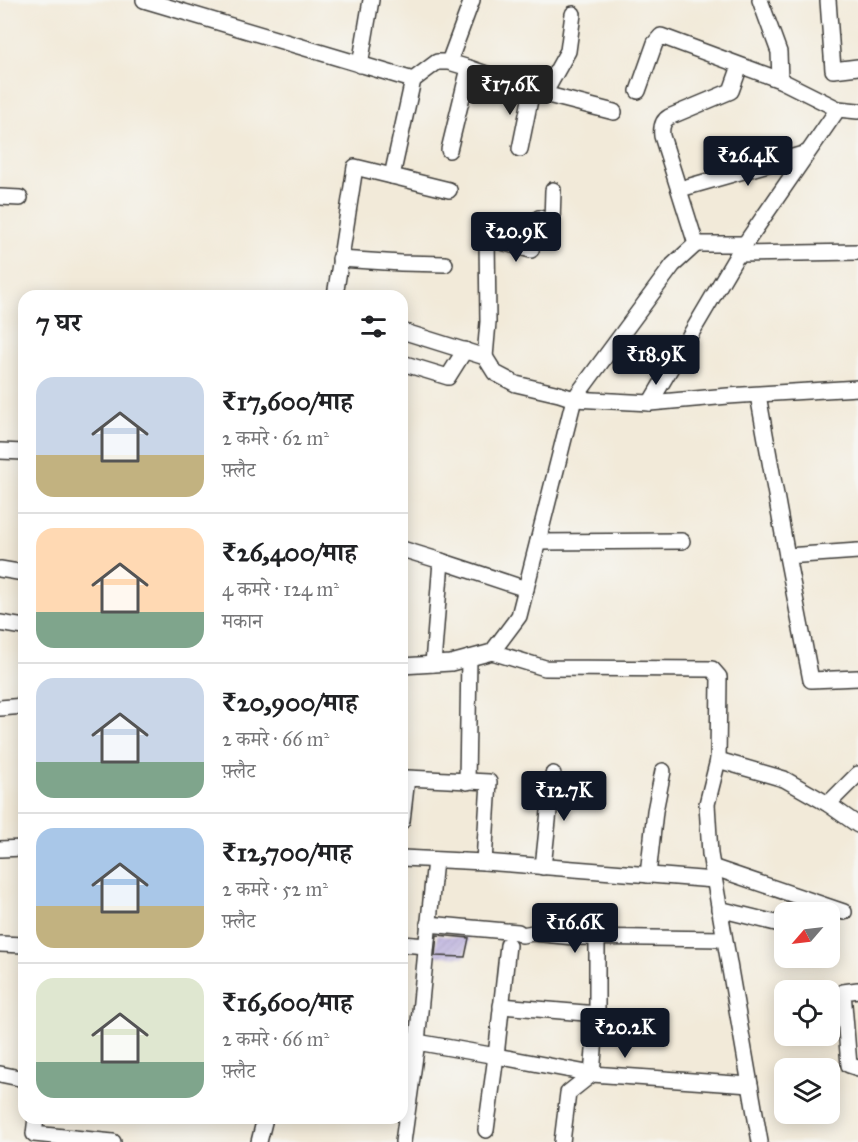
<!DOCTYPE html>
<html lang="hi">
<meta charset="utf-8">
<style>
:root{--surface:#fff;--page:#f6f6f6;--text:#202124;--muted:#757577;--line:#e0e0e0;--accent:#111827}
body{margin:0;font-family:"IM FELL Great Primer","Noto Serif Devanagari",serif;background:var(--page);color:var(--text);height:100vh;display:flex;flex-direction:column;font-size:22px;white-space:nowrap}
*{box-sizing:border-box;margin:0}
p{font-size:20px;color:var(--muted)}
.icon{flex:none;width:33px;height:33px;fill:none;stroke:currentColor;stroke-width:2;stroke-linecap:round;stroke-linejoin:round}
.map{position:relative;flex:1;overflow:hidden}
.sheet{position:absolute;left:18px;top:290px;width:390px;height:834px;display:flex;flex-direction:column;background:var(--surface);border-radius:18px;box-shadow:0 3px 15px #0003}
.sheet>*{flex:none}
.needle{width:39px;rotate:242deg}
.buttons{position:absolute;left:774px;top:902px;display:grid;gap:12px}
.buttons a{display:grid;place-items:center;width:66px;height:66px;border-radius:12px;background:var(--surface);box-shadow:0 3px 15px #0003;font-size:30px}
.price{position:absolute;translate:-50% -51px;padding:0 14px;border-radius:6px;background:var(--accent);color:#fff;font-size:20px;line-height:39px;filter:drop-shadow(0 2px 3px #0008)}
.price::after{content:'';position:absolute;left:50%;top:36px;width:18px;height:14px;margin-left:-9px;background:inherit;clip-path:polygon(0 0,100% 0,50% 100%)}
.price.active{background:#222;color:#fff}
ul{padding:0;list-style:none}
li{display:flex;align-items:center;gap:18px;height:150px;padding:0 18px}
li+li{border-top:2px solid var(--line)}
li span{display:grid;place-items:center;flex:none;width:168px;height:120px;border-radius:18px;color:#555}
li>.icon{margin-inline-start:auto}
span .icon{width:72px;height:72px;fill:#fffc;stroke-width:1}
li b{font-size:26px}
h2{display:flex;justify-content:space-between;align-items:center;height:72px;padding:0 18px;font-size:26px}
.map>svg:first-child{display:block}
.building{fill:url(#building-hatch)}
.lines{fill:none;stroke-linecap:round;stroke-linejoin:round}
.minor-casing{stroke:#3c3b38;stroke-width:18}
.minor{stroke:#fff;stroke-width:15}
</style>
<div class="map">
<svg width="858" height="1142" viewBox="0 0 858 1142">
<defs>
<pattern id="building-hatch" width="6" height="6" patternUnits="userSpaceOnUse" patternTransform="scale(1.5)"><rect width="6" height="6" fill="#c0b5e0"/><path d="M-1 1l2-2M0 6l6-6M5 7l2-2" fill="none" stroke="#a49bc0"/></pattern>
</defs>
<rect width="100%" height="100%" fill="#f6f6f2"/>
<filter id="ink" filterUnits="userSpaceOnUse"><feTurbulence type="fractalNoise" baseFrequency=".0167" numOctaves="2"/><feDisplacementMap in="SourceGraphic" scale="12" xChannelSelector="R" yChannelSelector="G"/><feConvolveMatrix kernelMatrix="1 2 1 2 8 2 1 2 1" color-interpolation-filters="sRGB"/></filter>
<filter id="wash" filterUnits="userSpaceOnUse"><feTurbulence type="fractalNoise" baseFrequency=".008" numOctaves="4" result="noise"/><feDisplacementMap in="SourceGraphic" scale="24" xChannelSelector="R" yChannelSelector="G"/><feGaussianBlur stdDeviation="1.35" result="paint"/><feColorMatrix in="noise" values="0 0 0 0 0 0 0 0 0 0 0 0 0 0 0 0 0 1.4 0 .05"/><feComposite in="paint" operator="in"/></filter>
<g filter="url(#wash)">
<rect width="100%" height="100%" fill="#f2ead9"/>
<g id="blocks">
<!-- building -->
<path class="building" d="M 437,935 L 469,938 L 465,957 L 435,956 Z"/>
</g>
</g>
<g filter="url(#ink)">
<use href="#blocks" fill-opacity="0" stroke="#3c3b38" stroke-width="1.5"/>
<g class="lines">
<defs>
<g id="minor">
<path d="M 144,0 L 413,80 L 392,176 L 355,167 L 335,296"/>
<path d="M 760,0 L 779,52 L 780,80"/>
<path d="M 828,0 L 833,70 L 858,67"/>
<path d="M 449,62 L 472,0"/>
<path d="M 360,65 L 371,0"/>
<path d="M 413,80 L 437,62 L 449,62 L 469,68 L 544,94 L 614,112"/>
<path d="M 638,91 L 655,43 L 661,36 L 780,80 L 838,109 L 858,111"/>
<path d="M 544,94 L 568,51 L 573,14"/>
<path d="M 520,149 L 532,90"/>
<path d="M 449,150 L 469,68"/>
<path d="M 392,176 L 449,190"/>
<path d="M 680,189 L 807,153"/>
<path d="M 0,197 L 20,198"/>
<path d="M 696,244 L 745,244"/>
<path d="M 738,254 L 858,252"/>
<path d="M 340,259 L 401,263 L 445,264"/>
<path d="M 402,331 L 485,357 L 495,373 L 516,384 L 559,394 L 574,399 L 650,403 L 728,396 L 858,388"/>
<path d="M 485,357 L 488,322 L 487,238 L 531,250 L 539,218 L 552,223 L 553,190"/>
<path d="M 402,363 L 448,377 L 465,350"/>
<path d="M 758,395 L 787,556"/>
<path d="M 650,403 L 738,254 L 838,109"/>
<path d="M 0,451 L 24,452"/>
<path d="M 538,542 L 682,541"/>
<path d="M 402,549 L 441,561 L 433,664"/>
<path d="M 858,551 L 787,556 L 811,680 L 858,678"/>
<path d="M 441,561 L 526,589"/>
<path d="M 0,569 L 24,573"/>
<path d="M 0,623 L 24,627"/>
<path d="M 492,652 L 545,668 L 712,669 L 719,677 L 718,760 L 707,804 L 710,854 L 760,1142"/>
<path d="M 402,666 L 451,663 L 492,652 L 519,616 L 574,399 L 673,265 L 696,244 L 662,136 C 661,128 662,121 669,117 L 731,91 L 740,66"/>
<path d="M 0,708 L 24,706"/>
<path d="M 718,760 L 784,779 L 828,804 L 858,825"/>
<path d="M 467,782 L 469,658"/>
<path d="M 828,804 L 858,774"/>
<path d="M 402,821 L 407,778 L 489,782 L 484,862 L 402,858"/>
<path d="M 0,849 L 24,848"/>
<path d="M 435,860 L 417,1042 L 496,1056 L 508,945"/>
<path d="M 484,862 L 714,880"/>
<path d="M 543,867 L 553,774"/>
<path d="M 712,867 L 844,912"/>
<path d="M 648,875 L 655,811 L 663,771"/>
<path d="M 719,909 L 784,925"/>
<path d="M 428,924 L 518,932 L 522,935 L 533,933 L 574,937 L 724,939"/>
<path d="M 0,944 L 24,945"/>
<path d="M 402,944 L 426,946"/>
<path d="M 858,990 L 843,992 L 849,1065 L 858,1068"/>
<path d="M 501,1006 L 597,1014 L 592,1074 L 568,1093 L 562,1142"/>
<path d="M 597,1014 L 597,937"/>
<path d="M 402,1039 L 417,1042 L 403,1142"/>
<path d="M 0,1074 L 24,1079"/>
<path d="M 36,1118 L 34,1134 L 113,1142"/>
<path d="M 486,1130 L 496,1056 L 592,1074 L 750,1085"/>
<path d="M 259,1142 L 265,1118"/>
</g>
</defs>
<!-- minor casing -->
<use href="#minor" class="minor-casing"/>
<!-- minor -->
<use href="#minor" class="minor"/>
</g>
</g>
</svg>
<div class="buttons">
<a><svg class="needle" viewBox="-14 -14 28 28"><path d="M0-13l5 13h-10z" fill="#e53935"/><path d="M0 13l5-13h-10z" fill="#757577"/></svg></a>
<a><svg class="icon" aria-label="locate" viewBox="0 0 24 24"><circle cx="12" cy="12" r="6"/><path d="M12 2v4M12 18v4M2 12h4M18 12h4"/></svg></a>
<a><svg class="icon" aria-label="layers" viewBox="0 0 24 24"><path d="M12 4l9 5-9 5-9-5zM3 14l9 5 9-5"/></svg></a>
</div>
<b class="price active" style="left:510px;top:116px">₹17.6K</b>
<b class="price" style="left:748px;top:187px">₹26.4K</b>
<b class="price" style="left:516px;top:263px">₹20.9K</b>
<b class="price" style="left:656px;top:386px">₹18.9K</b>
<b class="price" style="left:564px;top:822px">₹12.7K</b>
<b class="price" style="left:575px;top:954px">₹16.6K</b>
<b class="price" style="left:625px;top:1059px">₹20.2K</b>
<section class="sheet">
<h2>7 घर<svg class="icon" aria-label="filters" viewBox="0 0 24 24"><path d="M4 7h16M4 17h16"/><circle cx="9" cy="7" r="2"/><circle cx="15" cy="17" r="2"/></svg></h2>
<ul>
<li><span style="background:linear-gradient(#c9d6e8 65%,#c2b280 0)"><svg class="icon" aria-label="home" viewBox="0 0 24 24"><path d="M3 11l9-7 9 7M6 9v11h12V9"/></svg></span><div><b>₹17,600/माह</b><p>2 कमरे · 62 m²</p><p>फ़्लैट</p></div></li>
<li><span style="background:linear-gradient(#ffd9b3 70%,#7fa58c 0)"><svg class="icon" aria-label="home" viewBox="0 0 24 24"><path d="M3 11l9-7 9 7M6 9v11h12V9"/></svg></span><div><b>₹26,400/माह</b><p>4 कमरे · 124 m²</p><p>मकान</p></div></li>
<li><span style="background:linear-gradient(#c9d6e8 70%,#7fa58c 0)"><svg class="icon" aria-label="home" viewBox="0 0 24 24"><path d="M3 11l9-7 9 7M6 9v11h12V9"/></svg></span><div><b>₹20,900/माह</b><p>2 कमरे · 66 m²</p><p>फ़्लैट</p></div></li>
<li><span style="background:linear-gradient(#a9c7e8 65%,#c2b280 0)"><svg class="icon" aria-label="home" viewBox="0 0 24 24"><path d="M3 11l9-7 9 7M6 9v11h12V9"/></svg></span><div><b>₹12,700/माह</b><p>2 कमरे · 52 m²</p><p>फ़्लैट</p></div></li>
<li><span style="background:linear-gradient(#dfe7d0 70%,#7fa58c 0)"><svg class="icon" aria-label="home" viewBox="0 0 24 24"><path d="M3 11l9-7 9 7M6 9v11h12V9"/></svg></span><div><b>₹16,600/माह</b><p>2 कमरे · 66 m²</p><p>फ़्लैट</p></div></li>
</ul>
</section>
</div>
